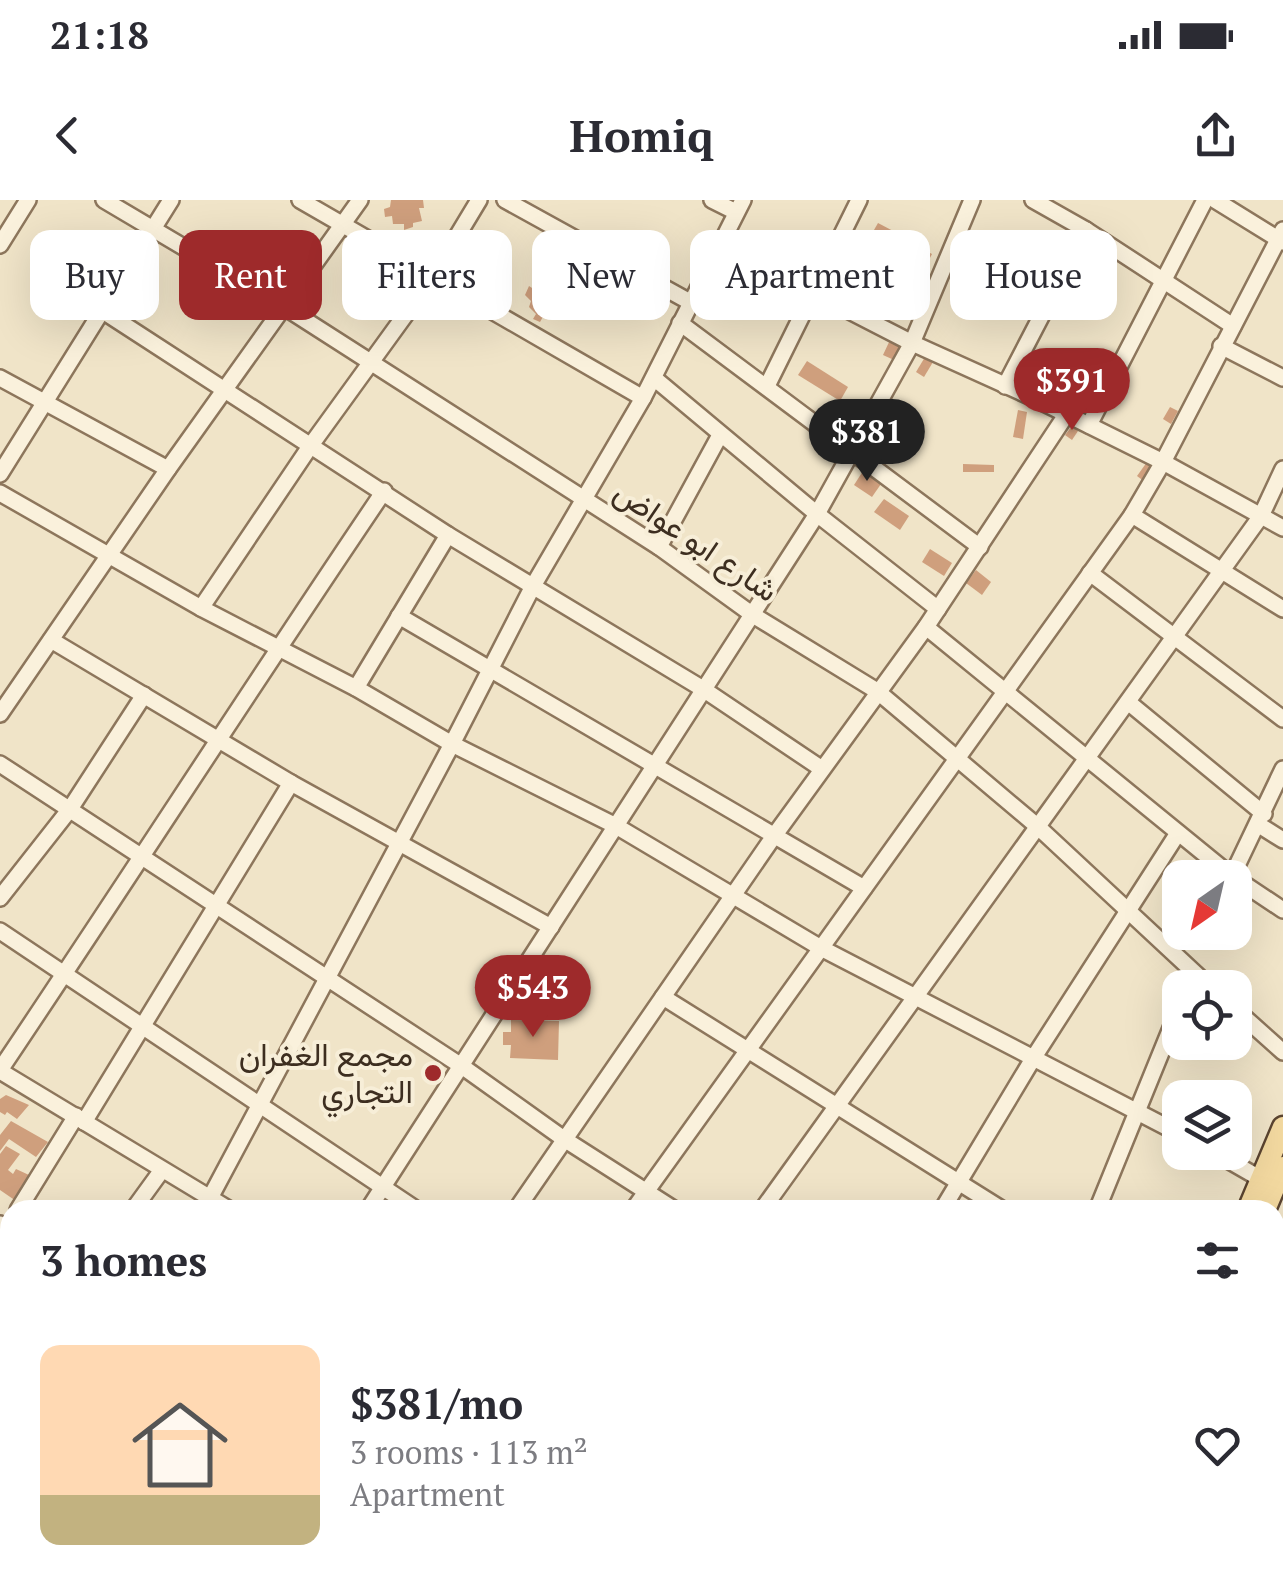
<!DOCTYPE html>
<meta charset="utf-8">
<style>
:root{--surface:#fff;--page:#f2f2f3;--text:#2b2b33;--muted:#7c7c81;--line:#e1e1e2;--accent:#9e2a2b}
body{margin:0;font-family:"PT Serif",Vazirmatn,serif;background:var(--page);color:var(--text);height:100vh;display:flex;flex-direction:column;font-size:38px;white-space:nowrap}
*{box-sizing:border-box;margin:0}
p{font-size:32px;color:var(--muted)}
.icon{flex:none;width:55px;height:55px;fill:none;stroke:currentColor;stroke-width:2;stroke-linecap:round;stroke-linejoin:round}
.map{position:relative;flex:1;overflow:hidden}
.details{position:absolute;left:0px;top:1000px;width:1285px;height:390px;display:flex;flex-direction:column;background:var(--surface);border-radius:30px 30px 0 0;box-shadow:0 10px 40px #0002}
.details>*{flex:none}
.top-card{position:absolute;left:30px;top:30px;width:1225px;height:90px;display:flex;gap:20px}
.needle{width:65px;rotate:214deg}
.fabs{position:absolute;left:1162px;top:660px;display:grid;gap:20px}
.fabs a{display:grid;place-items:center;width:90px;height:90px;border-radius:20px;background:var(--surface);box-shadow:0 10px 40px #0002;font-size:50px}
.price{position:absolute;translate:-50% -85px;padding:0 22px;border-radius:35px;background:var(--accent);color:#fff;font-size:32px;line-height:65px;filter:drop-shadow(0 2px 5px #0008)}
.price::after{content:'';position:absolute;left:50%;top:60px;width:30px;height:22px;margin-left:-15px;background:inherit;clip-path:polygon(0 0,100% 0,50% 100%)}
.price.on{background:#222;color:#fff}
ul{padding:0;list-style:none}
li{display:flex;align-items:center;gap:30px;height:250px;padding:0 40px}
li+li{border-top:2px solid var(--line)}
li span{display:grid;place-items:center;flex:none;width:280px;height:200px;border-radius:20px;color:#555}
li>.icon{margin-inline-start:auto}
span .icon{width:120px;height:120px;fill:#fffc;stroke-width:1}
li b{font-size:42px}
h2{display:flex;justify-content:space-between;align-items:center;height:120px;padding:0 40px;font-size:42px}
.chip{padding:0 35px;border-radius:20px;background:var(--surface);box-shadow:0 10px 40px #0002;font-size:35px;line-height:90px}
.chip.on{background:var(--accent);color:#fff}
.status{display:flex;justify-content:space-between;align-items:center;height:70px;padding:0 50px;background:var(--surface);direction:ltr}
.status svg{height:28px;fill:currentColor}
header{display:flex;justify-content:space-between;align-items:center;height:130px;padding:0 40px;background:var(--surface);font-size:45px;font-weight:700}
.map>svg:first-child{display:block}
.building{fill:#cf9f7d}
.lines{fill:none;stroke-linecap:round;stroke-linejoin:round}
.minor-casing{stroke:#8d765c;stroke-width:20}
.major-casing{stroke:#5b4430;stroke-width:25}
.minor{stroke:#faf1dc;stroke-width:15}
.major{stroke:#f3d9a0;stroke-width:20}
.poi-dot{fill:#9e2a2b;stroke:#f7eed8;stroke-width:4}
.labels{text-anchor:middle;stroke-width:8;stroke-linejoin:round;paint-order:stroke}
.street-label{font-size:32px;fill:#3d2e20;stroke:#f7eed8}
.poi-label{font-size:32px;fill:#3d2e20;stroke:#f7eed8;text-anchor:end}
</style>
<div class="status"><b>21:18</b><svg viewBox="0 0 49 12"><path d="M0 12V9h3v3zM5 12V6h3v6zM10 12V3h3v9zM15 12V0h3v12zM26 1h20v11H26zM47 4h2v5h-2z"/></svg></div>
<header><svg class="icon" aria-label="back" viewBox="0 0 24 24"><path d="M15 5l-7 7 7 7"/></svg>Homiq<svg class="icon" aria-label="share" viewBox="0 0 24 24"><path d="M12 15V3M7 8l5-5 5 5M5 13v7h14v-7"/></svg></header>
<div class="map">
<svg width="1283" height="1390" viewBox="0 0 1283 1390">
<rect width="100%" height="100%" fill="#f0e4c8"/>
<!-- building -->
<g class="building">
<path d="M 391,0 L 423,0 L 424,8 L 419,8 L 422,21 L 413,23 L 413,27 L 404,30 L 404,24 L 393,24 L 392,16 L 385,17 L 384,9 L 390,7 Z"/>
<path d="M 878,23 L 897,33 L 890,47 L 870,37 Z"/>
<path d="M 463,30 L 494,47 L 471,80 L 459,72 L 462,66 L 447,57 Z"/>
<path d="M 919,47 L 932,54 L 920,77 L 907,70 Z"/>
<path d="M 853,67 L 873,78 L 865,93 L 845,82 Z"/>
<path d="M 886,70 L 894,75 L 890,84 L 881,79 Z"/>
<path d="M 529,86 L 552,101 L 540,122 L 533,119 L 536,114 L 529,107 L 531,101 L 525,95 Z"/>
<path d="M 971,90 L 983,96 L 975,110 L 963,104 Z"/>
<path d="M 890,140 L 901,145 L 894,160 L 883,155 Z"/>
<path d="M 925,157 L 933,162 L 924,177 L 916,172 Z"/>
<path d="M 807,161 L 848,187 L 840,201 L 798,175 Z"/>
<path d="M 1066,170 L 1095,184 L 1089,198 L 1059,183 Z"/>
<path d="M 1170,207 L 1178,211 L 1171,224 L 1163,219 Z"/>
<path d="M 1018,210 L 1027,212 L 1023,239 L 1013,237 Z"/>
<path d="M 1072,226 L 1078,231 L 1072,240 L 1065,235 Z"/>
<path d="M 1147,262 L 1155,268 L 1145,282 L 1137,276 Z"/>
<path d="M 963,264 L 994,265 L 994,272 L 963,272 Z"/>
<path d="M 863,271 L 881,284 L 872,297 L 854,285 Z"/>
<path d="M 884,299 L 909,316 L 900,330 L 874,312 Z"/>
<path d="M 930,349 L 952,363 L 944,376 L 922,362 Z"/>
<path d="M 976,370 L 991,382 L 982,395 L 966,383 Z"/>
<path d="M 511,820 L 559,821 L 558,860 L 510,858 L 511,845 L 503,845 L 503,832 L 511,832 Z"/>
<path d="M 6,895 L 29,905 L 17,919 L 7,912 L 5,915 L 0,912 L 0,899 Z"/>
<path d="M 11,921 L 48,942 L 36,957 L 9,939 L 0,951 L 0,935 Z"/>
<path d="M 6,946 L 20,954 L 8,970 L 13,974 L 16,969 L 29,975 L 16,1001 L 0,990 L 0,954 Z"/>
<path d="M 2,1236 L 10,1241 L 8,1258 L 0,1253 Z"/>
<path d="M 0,1272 L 10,1279 L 10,1293 L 0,1289 Z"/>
<path d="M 1,1304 L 10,1310 L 10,1325 L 0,1318 Z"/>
<path d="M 189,1380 L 204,1390 L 182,1390 Z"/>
<path d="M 1180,1380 L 1234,1380 L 1229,1390 L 1203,1390 Z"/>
</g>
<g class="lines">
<defs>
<g id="minor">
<path d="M 104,0 L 283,106 L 659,347 L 753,415 L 877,491 L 1037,626 L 1211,788"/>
<path d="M 300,0 L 643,198"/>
<path d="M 505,0 L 690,102"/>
<path d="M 712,0 L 736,12"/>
<path d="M 1033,0 L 1086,30 L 1233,126"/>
<path d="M 1215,0 L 1283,42"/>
<path d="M 719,44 L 912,143 L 1036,199 L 1163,262 L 1283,328"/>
<path d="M 0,45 L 28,0"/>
<path d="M 103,111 L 448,335 L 703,489 L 822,569"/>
<path d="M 680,123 L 980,347"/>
<path d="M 1221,146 L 1283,178"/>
<path d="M 0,178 L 168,269"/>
<path d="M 654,178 L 817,314 L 938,409"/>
<path d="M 767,186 L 859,0"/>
<path d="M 1005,186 L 1086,30"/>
<path d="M 1089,225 L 1205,0"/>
<path d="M 0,274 L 171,0"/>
<path d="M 0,293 L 201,408 L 356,488 L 452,544 L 616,626 L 821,748 L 1180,934"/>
<path d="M 1132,315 L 1283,409"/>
<path d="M 659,347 L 720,235"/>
<path d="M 1090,373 L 1283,519"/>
<path d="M 201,408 L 311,245 L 432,78 L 479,0"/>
<path d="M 399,416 L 864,688"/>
<path d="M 926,427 L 1234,678"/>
<path d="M 51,440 L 291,583 L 551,727"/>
<path d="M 356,488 L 448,335"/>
<path d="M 1128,502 L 1264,614"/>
<path d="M 0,514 L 168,269 L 360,0"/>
<path d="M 0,564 L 463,867 L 564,939 L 675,1010"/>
<path d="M 1259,625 L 1283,640"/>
<path d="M 1232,676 L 1283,569"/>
<path d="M 1235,678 L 1283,710"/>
<path d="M 0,698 L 70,609 L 144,495"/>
<path d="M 0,731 L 417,1010"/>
<path d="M 663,797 L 1003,1010"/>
<path d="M 1235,809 L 1283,852"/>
<path d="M 0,870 C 129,678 254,483 384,291"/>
<path d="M 0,871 L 230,1010"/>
<path d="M 84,922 L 291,583"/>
<path d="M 1214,952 L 1261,979"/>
<path d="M 210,998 L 452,544 L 533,386 L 643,198 L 743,0"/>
<path d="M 18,1010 L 76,916"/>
<path d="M 133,1010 L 162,970"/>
<path d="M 368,1010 L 817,314 L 912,143 L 972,0"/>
<path d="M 516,1010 L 774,636 L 926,427 L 1066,215"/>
<path d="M 633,1010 L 1132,315 L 1163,262 L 1283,30"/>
<path d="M 762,1010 L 1261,316 L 1283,269"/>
<path d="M 942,1010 L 1034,857 L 1178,633"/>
<path d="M 1097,1010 L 1180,806"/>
<path d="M 0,1024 L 10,1030"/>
<path d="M 0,1137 L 10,1121"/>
<path d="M 0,1182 L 10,1189"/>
<path d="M 1275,1193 L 1283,1179"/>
<path d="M 33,1380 L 46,1390"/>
<path d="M 273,1380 L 288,1390"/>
<path d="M 575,1380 L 591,1390"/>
<path d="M 792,1380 L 807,1390"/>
<path d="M 966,1380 L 980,1390"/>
<path d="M 0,1386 L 10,1370"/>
<path d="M 119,1390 L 125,1380"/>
<path d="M 241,1390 L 248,1380"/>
<path d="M 356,1390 L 363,1380"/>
<path d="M 473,1390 L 481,1380"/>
<path d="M 707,1390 L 713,1380"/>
<path d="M 826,1390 L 832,1380"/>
<path d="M 935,1390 L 942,1380"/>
</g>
<g id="major">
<path d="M 1248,1010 L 1283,927"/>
<path d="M 1265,1010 L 1283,967"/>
<path d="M 1089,1390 L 1094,1380"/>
<path d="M 1109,1390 L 1113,1380"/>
</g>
</defs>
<!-- minor casing -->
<use href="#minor" class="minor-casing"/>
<!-- major casing -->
<use href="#major" class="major-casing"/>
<!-- minor -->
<use href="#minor" class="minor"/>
<!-- major -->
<use href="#major" class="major"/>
</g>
<!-- markers -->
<circle class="poi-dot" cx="433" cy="873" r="10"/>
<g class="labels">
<!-- street labels -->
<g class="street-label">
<text transform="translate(696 341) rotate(34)" y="11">شارع ابو عواض</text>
</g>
<!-- poi labels -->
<g class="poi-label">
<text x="413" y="866">مجمع الغفران<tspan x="413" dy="37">التجاري</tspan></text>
</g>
</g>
</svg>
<div class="fabs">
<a><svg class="needle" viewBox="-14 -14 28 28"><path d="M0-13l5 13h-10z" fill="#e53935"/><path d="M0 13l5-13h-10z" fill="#7c7c81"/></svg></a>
<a><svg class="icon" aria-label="locate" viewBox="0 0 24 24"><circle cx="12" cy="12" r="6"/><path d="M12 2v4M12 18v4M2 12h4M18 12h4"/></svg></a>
<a><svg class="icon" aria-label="layers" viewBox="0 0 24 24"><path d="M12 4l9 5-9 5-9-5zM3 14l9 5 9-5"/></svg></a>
</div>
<b class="price" style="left:1072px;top:233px">$391</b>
<b class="price on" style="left:867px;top:284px">$381</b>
<b class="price" style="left:533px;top:840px">$543</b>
<div class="top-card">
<a class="chip">Buy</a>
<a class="chip on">Rent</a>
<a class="chip">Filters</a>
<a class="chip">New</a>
<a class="chip">Apartment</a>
<a class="chip">House</a>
</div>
<section class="details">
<h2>3 homes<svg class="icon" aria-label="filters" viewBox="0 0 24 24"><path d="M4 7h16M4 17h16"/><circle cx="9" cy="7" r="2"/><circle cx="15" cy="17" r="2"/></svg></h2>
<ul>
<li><span style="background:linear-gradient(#ffd9b3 75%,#c2b280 0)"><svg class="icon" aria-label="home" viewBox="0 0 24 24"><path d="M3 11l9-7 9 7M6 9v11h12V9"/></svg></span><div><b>$381/mo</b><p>3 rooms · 113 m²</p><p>Apartment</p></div><svg class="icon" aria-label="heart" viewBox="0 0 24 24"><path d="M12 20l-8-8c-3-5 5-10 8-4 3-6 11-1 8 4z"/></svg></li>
</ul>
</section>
</div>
